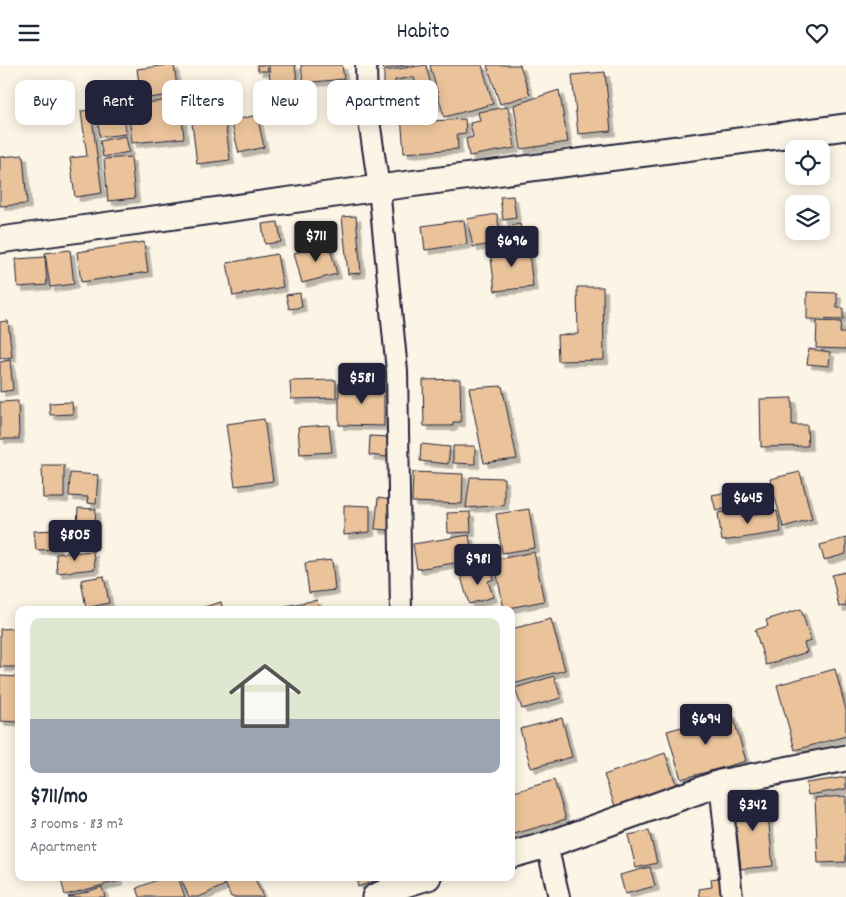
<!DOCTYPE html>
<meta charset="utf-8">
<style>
:root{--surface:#fff;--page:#f6f6f7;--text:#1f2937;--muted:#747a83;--accent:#22223b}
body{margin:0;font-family:Dekko,sans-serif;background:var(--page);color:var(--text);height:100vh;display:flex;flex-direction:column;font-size:19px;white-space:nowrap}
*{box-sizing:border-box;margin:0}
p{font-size:16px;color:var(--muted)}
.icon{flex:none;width:28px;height:28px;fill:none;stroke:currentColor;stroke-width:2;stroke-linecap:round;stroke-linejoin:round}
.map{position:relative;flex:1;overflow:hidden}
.side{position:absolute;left:15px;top:541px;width:500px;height:275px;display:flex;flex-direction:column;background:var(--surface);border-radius:10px;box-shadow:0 2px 12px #0003}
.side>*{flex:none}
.guide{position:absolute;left:15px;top:15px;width:500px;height:45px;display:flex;gap:10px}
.tools{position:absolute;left:785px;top:75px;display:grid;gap:10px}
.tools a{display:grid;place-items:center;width:45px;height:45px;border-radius:10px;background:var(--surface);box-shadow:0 2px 12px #0003;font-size:25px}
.price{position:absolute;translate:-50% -42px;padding:0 11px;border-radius:5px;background:var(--accent);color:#fff;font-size:16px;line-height:32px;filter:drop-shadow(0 1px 2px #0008)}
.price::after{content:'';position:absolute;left:50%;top:30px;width:15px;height:11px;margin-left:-8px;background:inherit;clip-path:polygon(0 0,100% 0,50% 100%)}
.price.on{background:#222;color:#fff}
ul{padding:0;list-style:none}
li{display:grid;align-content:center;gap:10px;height:265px;padding:0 15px}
li span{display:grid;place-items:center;height:155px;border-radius:10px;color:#555}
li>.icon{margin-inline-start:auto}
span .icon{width:90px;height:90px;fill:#fffc;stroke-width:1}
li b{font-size:21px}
.chip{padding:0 18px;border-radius:10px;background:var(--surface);box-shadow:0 2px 12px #0003;font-size:18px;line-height:45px}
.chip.on{background:var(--accent);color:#fff}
header{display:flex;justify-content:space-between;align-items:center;height:65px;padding:0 15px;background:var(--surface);font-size:22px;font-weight:600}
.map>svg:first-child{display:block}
.building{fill:#eac39a;stroke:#22223b;filter:url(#shadow)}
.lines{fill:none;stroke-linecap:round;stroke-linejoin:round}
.minor-casing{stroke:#22223b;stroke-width:24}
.tertiary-casing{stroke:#22223b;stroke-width:29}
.minor{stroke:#fcf5e5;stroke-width:20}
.tertiary{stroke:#fcf5e5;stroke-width:25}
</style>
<header><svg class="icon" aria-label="menu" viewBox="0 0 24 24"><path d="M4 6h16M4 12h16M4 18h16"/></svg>Habito<svg class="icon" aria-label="heart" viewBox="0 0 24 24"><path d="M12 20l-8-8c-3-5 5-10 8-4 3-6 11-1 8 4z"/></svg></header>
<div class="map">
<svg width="846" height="832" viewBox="0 0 846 832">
<defs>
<filter id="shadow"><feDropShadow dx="4.5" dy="4.5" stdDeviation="0" flood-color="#0004"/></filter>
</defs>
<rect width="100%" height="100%" fill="#fcf5e5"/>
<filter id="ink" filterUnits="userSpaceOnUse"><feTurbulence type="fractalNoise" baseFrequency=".02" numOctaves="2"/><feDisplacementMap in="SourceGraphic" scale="10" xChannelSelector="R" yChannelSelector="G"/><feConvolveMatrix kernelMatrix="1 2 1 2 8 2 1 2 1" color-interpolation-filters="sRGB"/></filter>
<g filter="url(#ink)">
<!-- building -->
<g class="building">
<path d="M 167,0 L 174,0 L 178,29 L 141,34 L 137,4 Z"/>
<path d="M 257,0 L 267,0 L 268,6 L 258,6 Z"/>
<path d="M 269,0 L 295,0 L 297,17 L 270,19 Z"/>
<path d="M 301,0 L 342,0 L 344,14 L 303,18 Z"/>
<path d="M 382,0 L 415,0 L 383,4 Z"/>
<path d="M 426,0 L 436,41 L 422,44 L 414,12 L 395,15 L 395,44 L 384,44 L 384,6 Z"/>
<path d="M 430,0 L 482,0 L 493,39 L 444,52 Z"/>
<path d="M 487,0 L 520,0 L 530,30 L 500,39 Z"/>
<path d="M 605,7 L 611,66 L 578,69 L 572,10 Z"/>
<path d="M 559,25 L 568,77 L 521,84 L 514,40 Z"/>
<path d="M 122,31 L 126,69 L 100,72 L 96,40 L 101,40 L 101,34 Z"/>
<path d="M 180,34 L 184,73 L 132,78 L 128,40 Z"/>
<path d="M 508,42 L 515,83 L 469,91 L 466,74 L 473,72 L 470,58 L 480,56 L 478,47 Z"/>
<path d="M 91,45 L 102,128 L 75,132 L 70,93 L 87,91 L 81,46 Z"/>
<path d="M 431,49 L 432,56 L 465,54 L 466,68 L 457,69 L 458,84 L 404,88 L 401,51 Z"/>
<path d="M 257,50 L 264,82 L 239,88 L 231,56 Z"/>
<path d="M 225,54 L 230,95 L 197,99 L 192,58 Z"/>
<path d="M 126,71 L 129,87 L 103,92 L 100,76 Z"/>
<path d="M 23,90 L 27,139 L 0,141 L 0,92 Z"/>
<path d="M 131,92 L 135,133 L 108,136 L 104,94 Z"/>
<path d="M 513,131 L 516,153 L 503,155 L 500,132 Z"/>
<path d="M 497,149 L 499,163 L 520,159 L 523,175 L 473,182 L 467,154 Z"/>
<path d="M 356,151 L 361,208 L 348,209 L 342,152 Z"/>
<path d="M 464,155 L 467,179 L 425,185 L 422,161 Z"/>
<path d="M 278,157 L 281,177 L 265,179 L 262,159 Z"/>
<path d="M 144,177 L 148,207 L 81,217 L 77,187 Z"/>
<path d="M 329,179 L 337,209 L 302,218 L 294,188 Z"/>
<path d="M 528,180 L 533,222 L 495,226 L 490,184 Z"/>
<path d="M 70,185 L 74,219 L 50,222 L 45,188 Z"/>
<path d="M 277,189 L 283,222 L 233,231 L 227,198 Z"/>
<path d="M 45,192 L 47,220 L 18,222 L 16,194 Z"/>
<path d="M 577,222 L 603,222 L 604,295 L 558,296 L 557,270 L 578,269 Z"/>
<path d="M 807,227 L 837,228 L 837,243 L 843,243 L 843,255 L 807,254 Z"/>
<path d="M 300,228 L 302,242 L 289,244 L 286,230 Z"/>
<path d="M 8,256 L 12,292 L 0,293 L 0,257 Z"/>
<path d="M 817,256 L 841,257 L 840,268 L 846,268 L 846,284 L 816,283 Z"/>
<path d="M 809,284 L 830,287 L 829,301 L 807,299 Z"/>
<path d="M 10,295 L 13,325 L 0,327 L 0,297 Z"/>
<path d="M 460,314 L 461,357 L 453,357 L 453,361 L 424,361 L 423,315 Z"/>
<path d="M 336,315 L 336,333 L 291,334 L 290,316 Z"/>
<path d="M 339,318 L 384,319 L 384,361 L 339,360 Z"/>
<path d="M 502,321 L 517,394 L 484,398 L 469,323 Z"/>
<path d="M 792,333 L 792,360 L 807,360 L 808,381 L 761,382 L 760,334 Z"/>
<path d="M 18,336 L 19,374 L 0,374 L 0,337 Z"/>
<path d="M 72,337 L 73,349 L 50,350 L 49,338 Z"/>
<path d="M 264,354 L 273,416 L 235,421 L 226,359 Z"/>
<path d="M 329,360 L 332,387 L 300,389 L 298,362 Z"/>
<path d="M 370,371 L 389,372 L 387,392 L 369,390 Z"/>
<path d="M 421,379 L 450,382 L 448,399 L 420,396 Z"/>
<path d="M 453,381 L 475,381 L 475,399 L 453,398 Z"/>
<path d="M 42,400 L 64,400 L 64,433 L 43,433 Z"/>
<path d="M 413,407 L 463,409 L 462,439 L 412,437 Z"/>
<path d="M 800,407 L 812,454 L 783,462 L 770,414 Z"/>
<path d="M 70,408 L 98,410 L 96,439 L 87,438 L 88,432 L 69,431 Z"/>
<path d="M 470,412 L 504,413 L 504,440 L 466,443 Z"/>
<path d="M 728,427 L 731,442 L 716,446 L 712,430 Z"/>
<path d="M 378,433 L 391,435 L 388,465 L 375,464 Z"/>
<path d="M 344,440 L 370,441 L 370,467 L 344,470 Z"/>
<path d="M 78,443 L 96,444 L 93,480 L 76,479 Z"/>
<path d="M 529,444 L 535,483 L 502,488 L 496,449 Z"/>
<path d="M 740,445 L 741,451 L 777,446 L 781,467 L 722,476 L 718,448 Z"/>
<path d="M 470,447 L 471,467 L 448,468 L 447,448 Z"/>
<path d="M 56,465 L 57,484 L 36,485 L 34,466 Z"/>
<path d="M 469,470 L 473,495 L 417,504 L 413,479 Z"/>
<path d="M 846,473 L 846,489 L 824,495 L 820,480 Z"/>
<path d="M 93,486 L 95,504 L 57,508 L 56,489 Z"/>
<path d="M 534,487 L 544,536 L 504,544 L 494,495 Z"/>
<path d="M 332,495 L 335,525 L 309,528 L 305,498 Z"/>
<path d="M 491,503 L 494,514 L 488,516 L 493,532 L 469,539 L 461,512 Z"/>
<path d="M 846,507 L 846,541 L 839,542 L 832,510 Z"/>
<path d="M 104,511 L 109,538 L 86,543 L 81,515 Z"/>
<path d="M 317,535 L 319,545 L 286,545 L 285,541 Z"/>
<path d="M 221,537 L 223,545 L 194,545 Z"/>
<path d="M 801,544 L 811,576 L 804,578 L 807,587 L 766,600 L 755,565 L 768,561 L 766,555 Z"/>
<path d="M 551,554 L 565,605 L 513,619 L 511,611 L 511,564 Z"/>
<path d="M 19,563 L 19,602 L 0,602 L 0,564 Z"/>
<path d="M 835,604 L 846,645 L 846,671 L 795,685 L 777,620 Z"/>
<path d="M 0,611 L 19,612 L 19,657 L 0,656 Z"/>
<path d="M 554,611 L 561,633 L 522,644 L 515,623 Z"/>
<path d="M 732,648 L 746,696 L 681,714 L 667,666 Z"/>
<path d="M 562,653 L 572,692 L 531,703 L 520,664 Z"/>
<path d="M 665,688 L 676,719 L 615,741 L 604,710 Z"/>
<path d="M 846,712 L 846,724 L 808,730 L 806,718 Z"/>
<path d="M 554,715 L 566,754 L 511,770 L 511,728 Z"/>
<path d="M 766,730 L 773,801 L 741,804 L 733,733 Z"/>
<path d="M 846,731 L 846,797 L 818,798 L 815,733 Z"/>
<path d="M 649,766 L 657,798 L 636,803 L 628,770 Z"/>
<path d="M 650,802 L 655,821 L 625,829 L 620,810 Z"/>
<path d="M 69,812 L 118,812 L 119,816 L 65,830 L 61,815 Z"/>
<path d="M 164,812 L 178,812 L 185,832 L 140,832 L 137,823 Z"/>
<path d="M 180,812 L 221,812 L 225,820 L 199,832 L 189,832 Z"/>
<path d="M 254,812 L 263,832 L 231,832 L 223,813 Z"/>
<path d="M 356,812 L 382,812 L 382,813 L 358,822 Z"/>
<path d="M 724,812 L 727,832 L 700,832 L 699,824 L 712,822 L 711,814 Z"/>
<path d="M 102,822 L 105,832 L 68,832 Z"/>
</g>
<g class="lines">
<defs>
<g id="minor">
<path d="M 366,0 L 367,42 L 379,123 L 397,306 L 401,545"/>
<path d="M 720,718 L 732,832"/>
<path d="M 547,780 L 559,832"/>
</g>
<g id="tertiary">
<path d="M 0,175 L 379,123 L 846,62"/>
<path d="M 511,790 L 547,780 L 720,718 L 846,693"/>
<path d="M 375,832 L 405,819 L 428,812"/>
</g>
</defs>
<!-- minor casing -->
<use href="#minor" class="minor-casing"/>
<!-- tertiary casing -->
<use href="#tertiary" class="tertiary-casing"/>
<!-- minor -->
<use href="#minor" class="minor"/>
<!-- tertiary -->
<use href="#tertiary" class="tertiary"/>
</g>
</g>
</svg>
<div class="tools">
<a><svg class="icon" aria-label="locate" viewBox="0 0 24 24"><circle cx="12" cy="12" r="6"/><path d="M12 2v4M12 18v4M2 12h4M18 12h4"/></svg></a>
<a><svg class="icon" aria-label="layers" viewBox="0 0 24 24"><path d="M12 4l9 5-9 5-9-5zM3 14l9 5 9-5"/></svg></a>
</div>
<b class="price on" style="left:316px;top:198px">$711</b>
<b class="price" style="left:512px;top:203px">$696</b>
<b class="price" style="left:362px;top:340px">$581</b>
<b class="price" style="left:748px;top:460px">$645</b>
<b class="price" style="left:75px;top:497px">$805</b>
<b class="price" style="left:478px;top:521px">$981</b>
<b class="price" style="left:706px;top:681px">$694</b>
<b class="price" style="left:753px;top:767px">$342</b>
<div class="guide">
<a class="chip">Buy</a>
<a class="chip on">Rent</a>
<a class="chip">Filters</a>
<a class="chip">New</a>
<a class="chip">Apartment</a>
</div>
<section class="side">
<ul>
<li><span style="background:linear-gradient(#dfe7d0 65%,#9aa5b1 0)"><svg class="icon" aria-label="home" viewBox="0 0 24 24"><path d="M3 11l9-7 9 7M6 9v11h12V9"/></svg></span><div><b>$711/mo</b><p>3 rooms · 83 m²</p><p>Apartment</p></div></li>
</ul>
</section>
</div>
